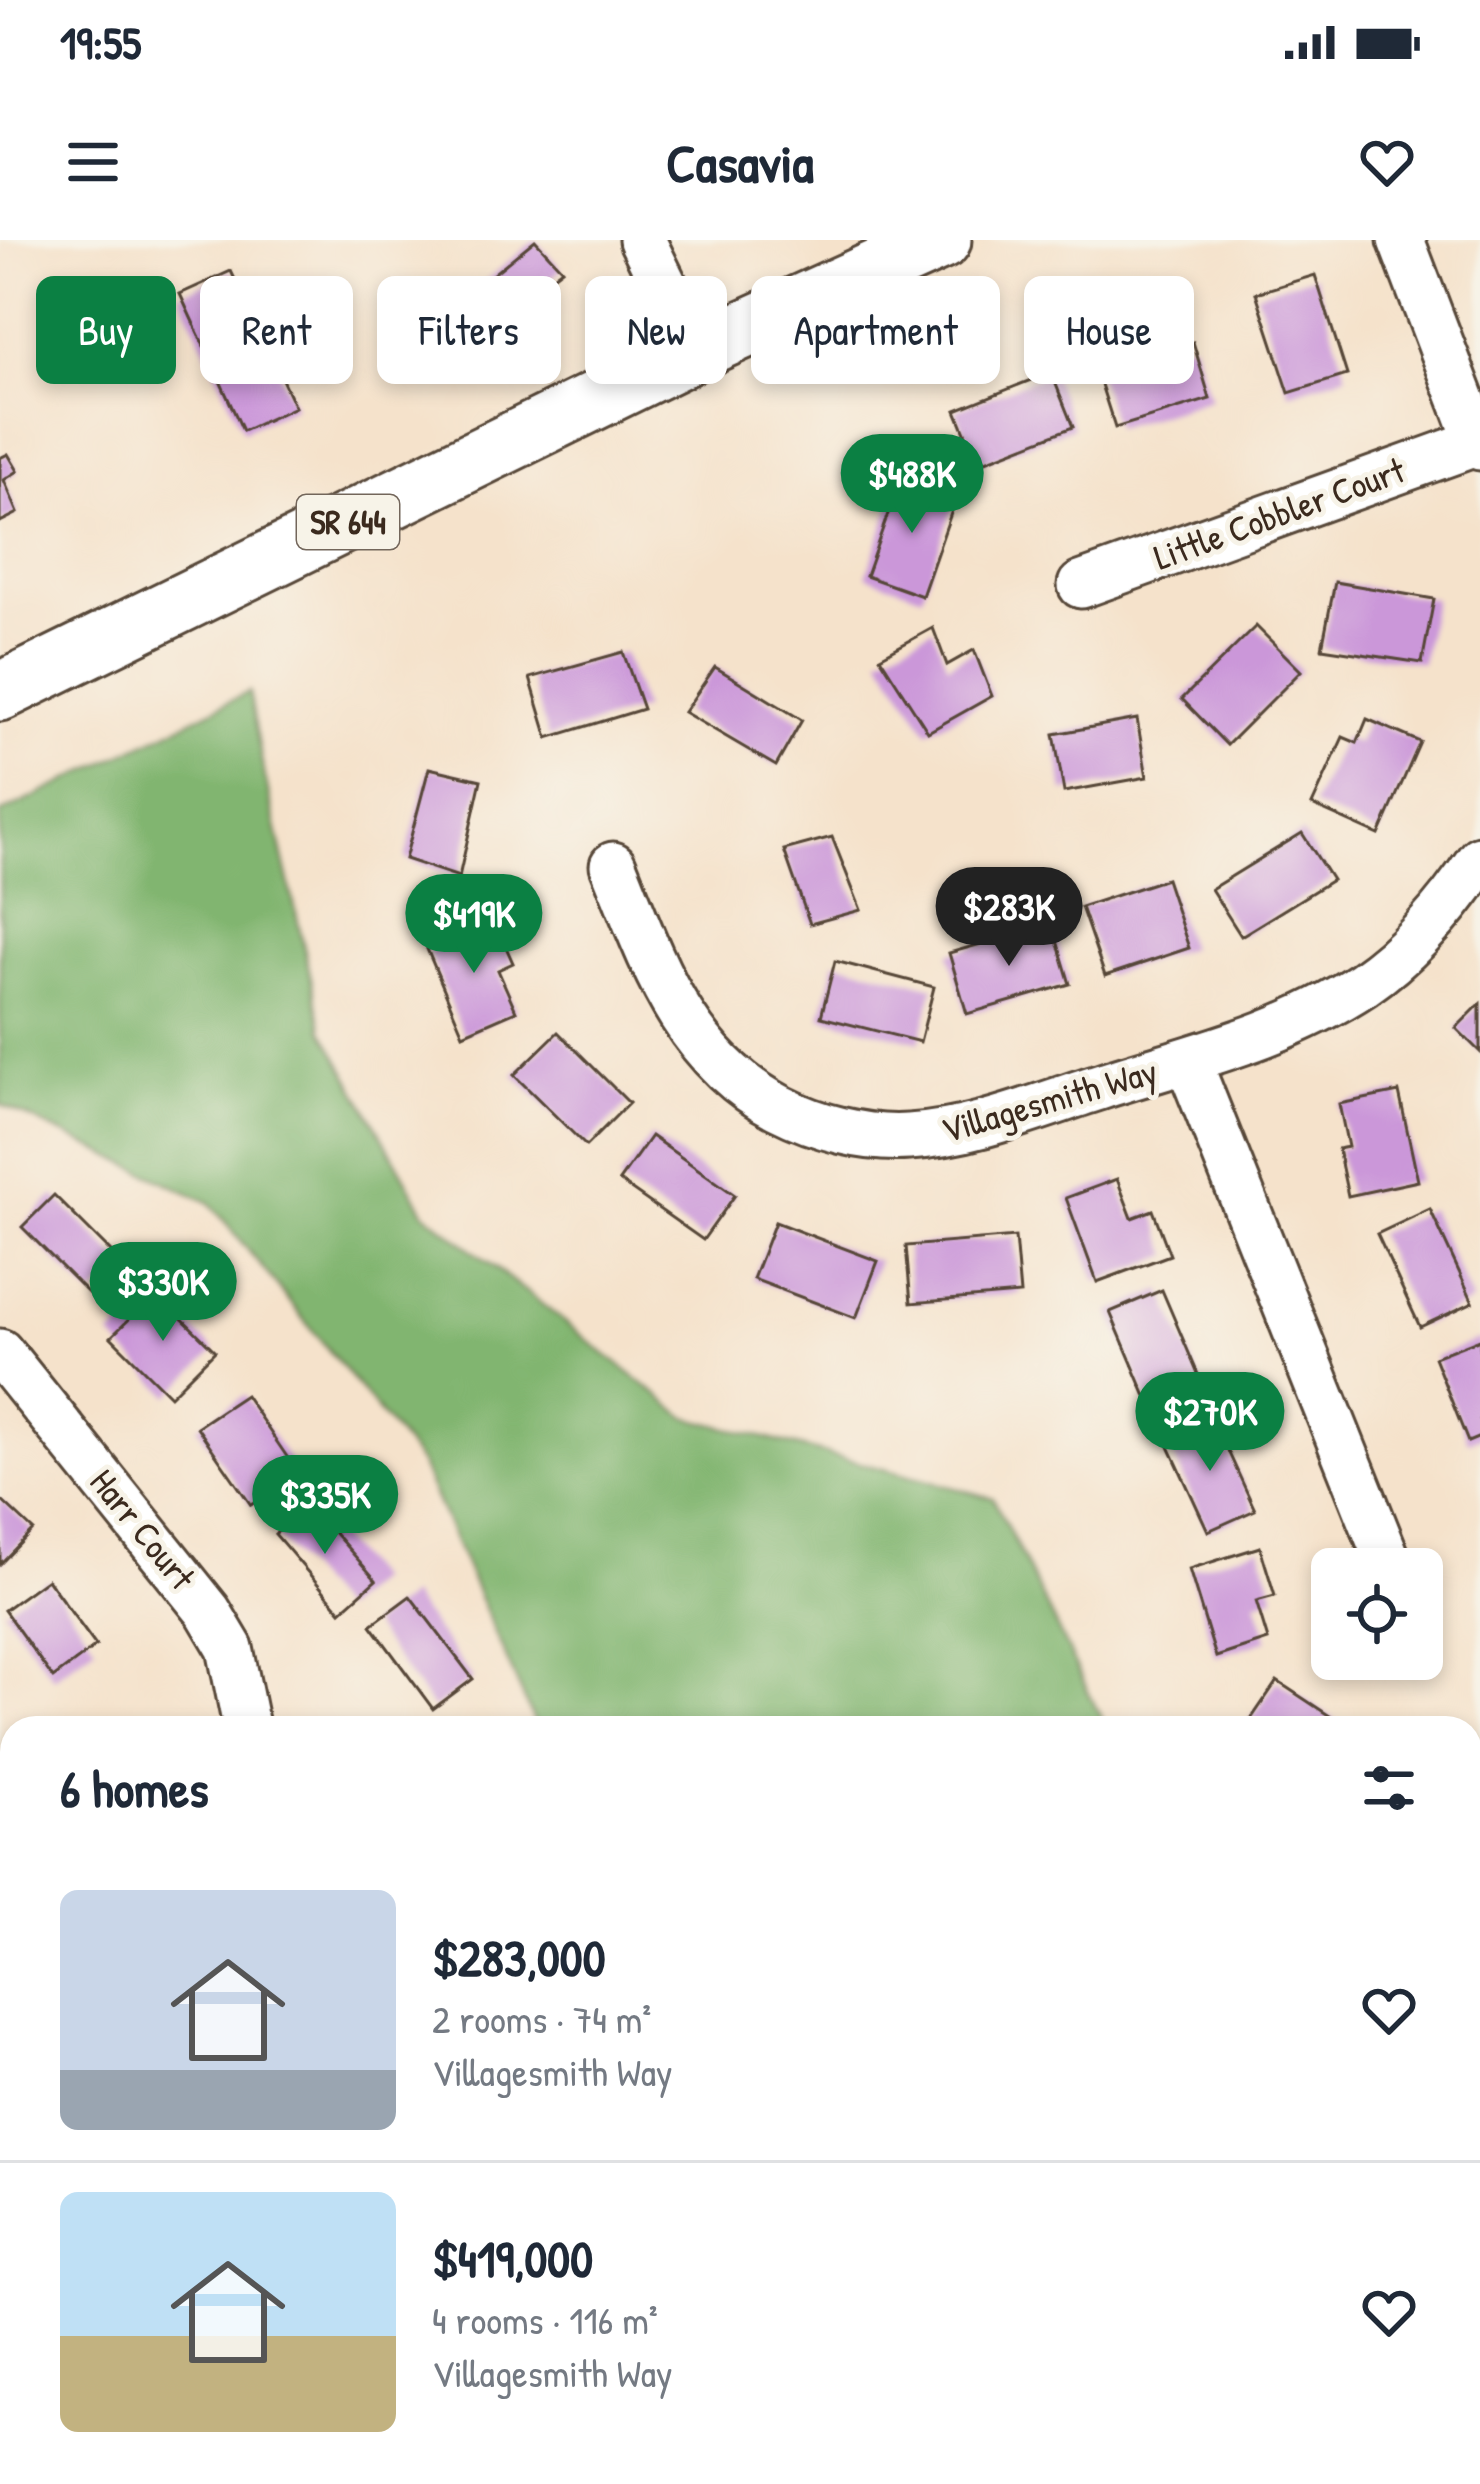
<!DOCTYPE html>
<meta charset="utf-8">
<style>
:root{--surface:#fff;--page:#f6f6f7;--text:#1f2937;--muted:#747a83;--line:#e0e1e3;--accent:#0b8043}
body{margin:0;font-family:"Patrick Hand",sans-serif;background:var(--page);color:var(--text);height:100vh;display:flex;flex-direction:column;font-size:45px;white-space:nowrap}
*{box-sizing:border-box;margin:0}
p{font-size:39px;color:var(--muted)}
.icon{flex:none;width:66px;height:66px;fill:none;stroke:currentColor;stroke-width:2;stroke-linecap:round;stroke-linejoin:round}
.map{position:relative;flex:1;overflow:hidden}
.details{position:absolute;left:0px;top:1476px;width:1482px;height:768px;display:flex;flex-direction:column;background:var(--surface);border-radius:36px 36px 0 0;box-shadow:0 6px 18px #0003}
.details>*{flex:none}
.hud{position:absolute;left:36px;top:36px;width:1410px;height:108px;display:flex;gap:24px}
.fabs{position:absolute;left:1311px;top:1308px;display:grid;gap:24px}
.fabs a{display:grid;place-items:center;width:132px;height:132px;border-radius:18px;background:var(--surface);box-shadow:0 6px 18px #0003;font-size:60px}
.price{position:absolute;translate:-50% -102px;padding:0 27px;border-radius:42px;background:var(--accent);color:#fff;font-size:39px;line-height:78px;filter:drop-shadow(0 3px 6px #0008)}
.price::after{content:'';position:absolute;left:50%;top:72px;width:36px;height:27px;margin-left:-18px;background:inherit;clip-path:polygon(0 0,100% 0,50% 100%)}
.price.active{background:#222;color:#fff}
ul{padding:0;list-style:none}
li{display:flex;align-items:center;gap:36px;height:300px;padding:0 60px}
li+li{border-top:3px solid var(--line)}
li span{display:grid;place-items:center;flex:none;width:336px;height:240px;border-radius:18px;color:#555}
li>.icon{margin-inline-start:auto}
span .icon{width:144px;height:144px;fill:#fffc;stroke-width:1}
li b{font-size:51px}
h2{display:flex;justify-content:space-between;align-items:center;height:144px;padding:0 60px;font-size:51px}
.tag{padding:0 42px;border-radius:18px;background:var(--surface);box-shadow:0 6px 18px #0003;font-size:42px;line-height:108px}
.tag.active{background:var(--accent);color:#fff}
.status{display:flex;justify-content:space-between;align-items:center;height:84px;padding:0 60px;background:var(--surface);direction:ltr}
.status svg{height:33px;fill:currentColor}
header{display:flex;justify-content:space-between;align-items:center;height:156px;padding:0 60px;background:var(--surface);font-size:54px;font-weight:700}
.map>svg:first-child{display:block}
.forest{fill:#81b570;stroke:#5e7047;stroke-width:3}
.lines{fill:none;stroke-linecap:round;stroke-linejoin:round}
.stream{stroke:#65a6d9;stroke-width:10}
.building{fill:#cb97d9}
.minor-casing{stroke:#574638;stroke-width:51}
.major-casing{stroke:#574638;stroke-width:63}
.minor{stroke:#fff;stroke-width:45}
.major{stroke:#fff;stroke-width:57}
.labels{text-anchor:middle;stroke-width:10;stroke-linejoin:round;paint-order:stroke}
.shield{fill:#f7f3e8;stroke:#73665b;stroke-width:3}
.shield-label{font-size:33px;font-weight:bold;fill:#3b2a1e}
.street-label{font-size:36px;fill:#3b2a1e;stroke:#f7f3e8}
</style>
<div class="status"><b>19:55</b><svg viewBox="0 0 49 12"><path d="M0 12V9h3v3zM5 12V6h3v6zM10 12V3h3v9zM15 12V0h3v12zM26 1h20v11H26zM47 4h2v5h-2z"/></svg></div>
<header><svg class="icon" aria-label="menu" viewBox="0 0 24 24"><path d="M4 6h16M4 12h16M4 18h16"/></svg>Casavia<svg class="icon" aria-label="heart" viewBox="0 0 24 24"><path d="M12 20l-8-8c-3-5 5-10 8-4 3-6 11-1 8 4z"/></svg></header>
<div class="map">
<svg width="1480" height="2244" viewBox="0 0 1480 2244">
<rect width="100%" height="100%" fill="#f7f3e8"/>
<filter id="ink" filterUnits="userSpaceOnUse"><feTurbulence type="fractalNoise" baseFrequency=".00833" numOctaves="2"/><feDisplacementMap in="SourceGraphic" scale="24" xChannelSelector="R" yChannelSelector="G"/><feConvolveMatrix kernelMatrix="1 2 1 2 8 2 1 2 1" color-interpolation-filters="sRGB"/></filter>
<filter id="wash" filterUnits="userSpaceOnUse"><feTurbulence type="fractalNoise" baseFrequency=".004" numOctaves="4" result="noise"/><feDisplacementMap in="SourceGraphic" scale="48" xChannelSelector="R" yChannelSelector="G"/><feGaussianBlur stdDeviation="2.7" result="paint"/><feColorMatrix in="noise" values="0 0 0 0 0 0 0 0 0 0 0 0 0 0 0 0 0 1.4 0 .05"/><feComposite in="paint" operator="in"/></filter>
<g filter="url(#wash)">
<rect width="100%" height="100%" fill="#f5e2cb"/>
<!-- forest -->
<g class="forest">
<path d="M 249,452 L 263,529 L 323,790 L 425,973 L 686,1177 L 993,1258 L 1106,1488 L 537,1488 L 420,1223 L 210,963 L 0,864 L 0,574 Z"/>
<path d="M 0,1708 L 12,1718 L 12,1937 L 0,1935 Z"/>
<path d="M 1470,1816 L 1480,1833 L 1480,2051 L 1470,2084 Z"/>
<path d="M 637,2232 L 1428,2232 L 1428,2244 L 634,2244 Z"/>
</g>
<g class="lines">
<!-- stream -->
<g class="stream">
<path d="M 1470,1893 L 1480,1892"/>
<path d="M 856,2244 L 866,2232"/>
</g>
</g>
<g id="blocks">
<!-- building -->
<g class="building">
<path d="M 535,0 L 562,29 L 535,50 L 544,60 L 493,102 L 459,62 Z"/>
<path d="M 231,31 L 295,167 L 243,191 L 180,54 Z"/>
<path d="M 1315,35 L 1347,135 L 1289,153 L 1256,53 Z"/>
<path d="M 1193,102 L 1210,159 L 1115,188 L 1097,132 Z"/>
<path d="M 1051,132 L 1073,187 L 978,224 L 956,170 Z"/>
<path d="M 8,214 L 18,231 L 4,240 L 18,273 L 0,282 L 0,218 Z"/>
<path d="M 901,237 L 957,256 L 922,356 L 866,336 Z"/>
<path d="M 1335,342 L 1434,359 L 1422,423 L 1322,408 Z"/>
<path d="M 1256,386 L 1301,431 L 1227,505 L 1182,459 Z"/>
<path d="M 933,388 L 947,425 L 974,410 L 992,456 L 928,492 L 880,417 Z"/>
<path d="M 623,412 L 643,469 L 548,498 L 530,438 Z"/>
<path d="M 715,427 L 802,480 L 776,526 L 684,472 Z"/>
<path d="M 1137,479 L 1147,537 L 1064,552 L 1054,494 Z"/>
<path d="M 1367,479 L 1420,502 L 1379,595 L 1312,565 L 1343,497 L 1357,503 Z"/>
<path d="M 429,528 L 481,540 L 459,637 L 405,619 Z"/>
<path d="M 1302,593 L 1332,640 L 1241,696 L 1211,649 Z"/>
<path d="M 832,597 L 861,670 L 810,684 L 784,610 Z"/>
<path d="M 1166,639 L 1189,708 L 1105,736 L 1081,667 Z"/>
<path d="M 494,680 L 513,723 L 498,730 L 516,771 L 463,794 L 427,709 Z"/>
<path d="M 1052,684 L 1070,744 L 967,774 L 949,713 Z"/>
<path d="M 835,721 L 934,747 L 920,802 L 821,777 Z"/>
<path d="M 1480,764 L 1480,812 L 1456,788 Z"/>
<path d="M 558,792 L 629,863 L 586,906 L 514,835 Z"/>
<path d="M 1399,852 L 1418,941 L 1348,956 L 1338,909 L 1348,907 L 1339,864 Z"/>
<path d="M 651,896 L 735,955 L 703,1000 L 619,941 Z"/>
<path d="M 1117,939 L 1132,978 L 1153,970 L 1170,1015 L 1097,1042 L 1066,958 Z"/>
<path d="M 54,955 L 124,1025 L 92,1057 L 22,987 Z"/>
<path d="M 1430,969 L 1473,1062 L 1420,1087 L 1377,994 Z"/>
<path d="M 775,982 L 878,1021 L 856,1078 L 753,1039 Z"/>
<path d="M 1015,997 L 1020,1054 L 911,1063 L 906,1006 Z"/>
<path d="M 1162,1050 L 1203,1146 L 1151,1168 L 1110,1072 Z"/>
<path d="M 156,1053 L 215,1111 L 170,1156 L 111,1097 Z"/>
<path d="M 1480,1099 L 1480,1197 L 1468,1202 L 1434,1117 Z"/>
<path d="M 245,1155 L 298,1233 L 251,1265 L 197,1187 Z"/>
<path d="M 1212,1176 L 1255,1270 L 1208,1291 L 1165,1198 Z"/>
<path d="M 0,1259 L 33,1290 L 0,1324 Z"/>
<path d="M 309,1264 L 376,1340 L 341,1371 L 275,1294 Z"/>
<path d="M 1260,1307 L 1275,1356 L 1256,1361 L 1268,1400 L 1216,1417 L 1189,1329 Z"/>
<path d="M 47,1339 L 96,1406 L 53,1438 L 4,1370 Z"/>
<path d="M 410,1356 L 473,1439 L 433,1469 L 371,1385 Z"/>
<path d="M 1277,1441 L 1348,1488 L 1245,1488 Z"/>
<path d="M 0,2024 L 12,2026 L 12,2073 L 0,2071 Z"/>
</g>
</g>
</g>
<g filter="url(#ink)">
<use href="#blocks" fill-opacity="0" stroke="#574638" stroke-width="3"/>
<g class="lines">
<defs>
<g id="minor">
<path d="M 642,0 L 696,111"/>
<path d="M 1401,0 L 1480,207"/>
<path d="M 1081,345 L 1478,202"/>
<path d="M 613,625 C 651,718 682,817 778,867 C 817,887 865,900 909,897 C 975,893 1039,866 1102,846 C 1192,817 1283,797 1363,744 C 1410,712 1449,666 1480,619"/>
<path d="M 1188,821 L 1391,1329"/>
<path d="M 0,1112 L 208,1371 L 230,1408 L 246,1486"/>
<path d="M 0,2180 L 12,2179"/>
<path d="M 185,2232 L 198,2244"/>
</g>
<path id="major" d="M 0,452 L 696,111 L 942,0"/>
</defs>
<!-- minor casing -->
<use href="#minor" class="minor-casing"/>
<!-- major casing -->
<use href="#major" class="major-casing"/>
<!-- minor -->
<use href="#minor" class="minor"/>
<!-- major -->
<use href="#major" class="major"/>
</g>
</g>
<g class="labels">
<!-- shield labels -->
<rect class="shield" x="297" y="255" width="102" height="54" rx="9"/>
<g class="shield-label">
<text x="348" y="294">SR 644</text>
</g>
<!-- street labels -->
<g class="street-label">
<text transform="translate(1279 273) rotate(-20)" y="13">Little Cobbler Court</text>
<text transform="translate(1049 860) rotate(-16)" y="13">Villagesmith Way</text>
<text transform="translate(143 1289) rotate(51)" y="13">Harr Court</text>
</g>
</g>
</svg>
<div class="fabs">
<a><svg class="icon" aria-label="locate" viewBox="0 0 24 24"><circle cx="12" cy="12" r="6"/><path d="M12 2v4M12 18v4M2 12h4M18 12h4"/></svg></a>
</div>
<b class="price" style="left:912px;top:296px">$488K</b>
<b class="price active" style="left:1009px;top:729px">$283K</b>
<b class="price" style="left:474px;top:736px">$419K</b>
<b class="price" style="left:163px;top:1104px">$330K</b>
<b class="price" style="left:1210px;top:1234px">$270K</b>
<b class="price" style="left:325px;top:1317px">$335K</b>
<div class="hud">
<a class="tag active">Buy</a>
<a class="tag">Rent</a>
<a class="tag">Filters</a>
<a class="tag">New</a>
<a class="tag">Apartment</a>
<a class="tag">House</a>
</div>
<section class="details">
<h2>6 homes<svg class="icon" aria-label="filters" viewBox="0 0 24 24"><path d="M4 7h16M4 17h16"/><circle cx="9" cy="7" r="2"/><circle cx="15" cy="17" r="2"/></svg></h2>
<ul>
<li><span style="background:linear-gradient(#c9d6e8 75%,#9aa5b1 0)"><svg class="icon" aria-label="home" viewBox="0 0 24 24"><path d="M3 11l9-7 9 7M6 9v11h12V9"/></svg></span><div><b>$283,000</b><p>2 rooms · 74 m²</p><p>Villagesmith Way</p></div><svg class="icon" aria-label="heart" viewBox="0 0 24 24"><path d="M12 20l-8-8c-3-5 5-10 8-4 3-6 11-1 8 4z"/></svg></li>
<li><span style="background:linear-gradient(#bfe0f5 60%,#c2b280 0)"><svg class="icon" aria-label="home" viewBox="0 0 24 24"><path d="M3 11l9-7 9 7M6 9v11h12V9"/></svg></span><div><b>$419,000</b><p>4 rooms · 116 m²</p><p>Villagesmith Way</p></div><svg class="icon" aria-label="heart" viewBox="0 0 24 24"><path d="M12 20l-8-8c-3-5 5-10 8-4 3-6 11-1 8 4z"/></svg></li>
</ul>
</section>
</div>
